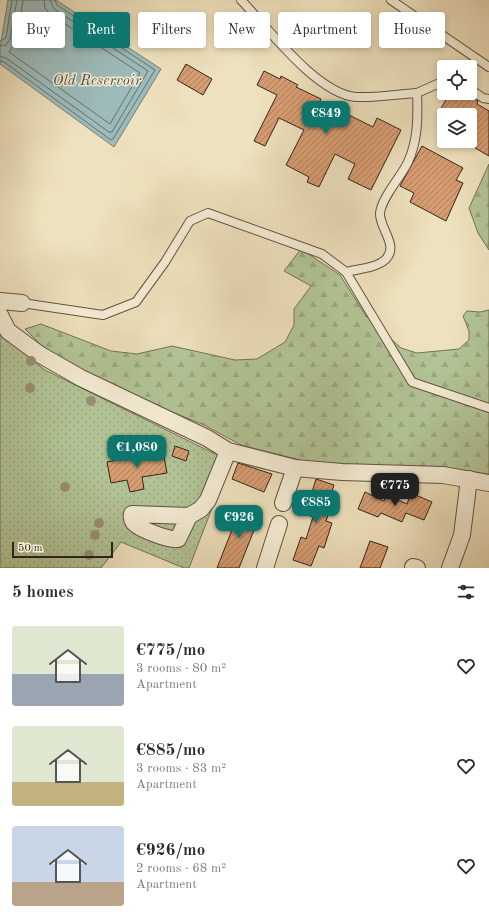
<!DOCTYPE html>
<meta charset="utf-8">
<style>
:root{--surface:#fff;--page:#f2f2f3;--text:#2b2b33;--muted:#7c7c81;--accent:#0f766e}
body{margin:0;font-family:"Old Standard TT",serif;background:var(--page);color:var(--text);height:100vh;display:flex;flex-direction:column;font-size:15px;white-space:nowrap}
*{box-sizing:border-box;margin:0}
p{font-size:13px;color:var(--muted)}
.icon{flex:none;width:22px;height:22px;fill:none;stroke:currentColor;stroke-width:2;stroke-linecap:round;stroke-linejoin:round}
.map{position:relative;height:568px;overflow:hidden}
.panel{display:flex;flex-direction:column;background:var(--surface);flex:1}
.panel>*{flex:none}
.hud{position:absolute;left:12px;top:12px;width:465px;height:36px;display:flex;gap:8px}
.buttons{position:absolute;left:437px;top:60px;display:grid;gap:8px}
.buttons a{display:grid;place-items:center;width:40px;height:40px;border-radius:4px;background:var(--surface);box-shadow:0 2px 6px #0003;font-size:20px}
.scale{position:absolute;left:12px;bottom:10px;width:101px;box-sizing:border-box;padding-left:4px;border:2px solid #332419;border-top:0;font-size:11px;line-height:14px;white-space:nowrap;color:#332419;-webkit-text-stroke:3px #f4ecd4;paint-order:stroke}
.price{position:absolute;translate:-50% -34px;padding:0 9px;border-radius:8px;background:var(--accent);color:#fff;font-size:13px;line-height:26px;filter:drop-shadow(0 1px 2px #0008)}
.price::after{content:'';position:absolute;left:50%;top:24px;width:12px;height:9px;margin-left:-6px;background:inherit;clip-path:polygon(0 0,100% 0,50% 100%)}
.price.selected{background:#222;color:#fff}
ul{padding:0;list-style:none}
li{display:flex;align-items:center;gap:12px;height:100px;padding:0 12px}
li span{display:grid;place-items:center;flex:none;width:112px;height:80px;border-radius:4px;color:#555}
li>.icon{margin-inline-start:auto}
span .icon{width:48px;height:48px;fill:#fffc;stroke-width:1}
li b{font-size:17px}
h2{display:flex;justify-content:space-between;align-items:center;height:48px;padding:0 12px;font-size:17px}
.tag{padding:0 14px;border-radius:4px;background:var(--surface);box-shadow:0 2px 6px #0003;font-size:14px;line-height:36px}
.tag.selected{background:var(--accent);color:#fff}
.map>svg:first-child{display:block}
.grass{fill:url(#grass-dots);stroke:#727458}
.forest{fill:url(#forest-firs);stroke:#727458}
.water{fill:#9dbbbb;stroke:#737f7a}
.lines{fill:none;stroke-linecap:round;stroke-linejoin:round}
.shore{stroke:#68706a;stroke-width:1}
.building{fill:url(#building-hatch);stroke:#332419}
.lane-casing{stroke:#625342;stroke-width:10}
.street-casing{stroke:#625342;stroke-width:18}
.lane{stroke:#f4ecd4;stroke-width:8}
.street{stroke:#f4ecd4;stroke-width:16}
.tree{fill:#998f74}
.labels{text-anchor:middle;stroke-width:3;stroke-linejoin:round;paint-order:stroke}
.water-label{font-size:15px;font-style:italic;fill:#53514a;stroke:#f4ecd4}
</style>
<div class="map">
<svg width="489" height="568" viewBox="0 0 489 568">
<defs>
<pattern id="grass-dots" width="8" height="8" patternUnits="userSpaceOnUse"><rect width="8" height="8" fill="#b2c496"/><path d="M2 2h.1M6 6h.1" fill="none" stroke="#9aa881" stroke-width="1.8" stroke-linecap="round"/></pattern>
<pattern id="forest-firs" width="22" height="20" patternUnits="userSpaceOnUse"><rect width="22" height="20" fill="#b2c496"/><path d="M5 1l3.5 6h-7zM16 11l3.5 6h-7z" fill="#9aa881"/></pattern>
<pattern id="building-hatch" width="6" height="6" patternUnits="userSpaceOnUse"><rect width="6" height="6" fill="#d79d72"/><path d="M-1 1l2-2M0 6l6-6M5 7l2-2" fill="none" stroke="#af805d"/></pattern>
</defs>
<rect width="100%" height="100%" fill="#eee1bd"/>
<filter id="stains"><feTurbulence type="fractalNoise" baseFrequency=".005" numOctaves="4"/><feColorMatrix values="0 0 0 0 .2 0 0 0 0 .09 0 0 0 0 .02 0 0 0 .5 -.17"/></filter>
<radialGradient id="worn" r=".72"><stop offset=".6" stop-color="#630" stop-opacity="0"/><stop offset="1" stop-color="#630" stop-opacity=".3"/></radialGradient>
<!-- grass -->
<path class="grass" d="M 0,334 L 45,370 L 211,452 L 231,459 L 189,568 L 184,568 L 121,542 L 101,568 L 0,568 Z"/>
<!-- forest -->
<g class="forest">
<path d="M 489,164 L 489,250 L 478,233 L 469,208 Z"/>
<path d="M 301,249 L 340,275 L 366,316 L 401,348 L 417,353 L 459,349 L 469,340 L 469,331 L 463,316 L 467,311 L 480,312 L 489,310 L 489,478 L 379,466 L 308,462 L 241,445 L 204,425 L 124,392 L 50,354 L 25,329 L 41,324 L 111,351 L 137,354 L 172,346 L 235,360 L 257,359 L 285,342 L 294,325 L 294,309 L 311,286 L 284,271 Z"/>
</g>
<!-- water -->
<path class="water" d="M 8,0 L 56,0 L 161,69 L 114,147 L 0,64 L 0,48 Z"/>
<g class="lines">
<!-- shore -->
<g class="shore">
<path d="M 23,0 L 17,40 L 9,52 L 110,124 L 140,73 L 50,14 L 45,8 L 44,0"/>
<path d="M 0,41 L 6,38 L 12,0"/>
<path d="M 0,46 L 6,45 L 10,39 L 17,0"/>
<path d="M 0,56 L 6,58 L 109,132 L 112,132 L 148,71 L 54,9 L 50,0"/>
<path d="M 0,61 L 4,62 L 111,140 L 113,139 L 155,70 L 57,5 L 55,0"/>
</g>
</g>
<!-- building -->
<g class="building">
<path d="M 186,64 L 212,79 L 203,95 L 177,80 Z"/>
<path d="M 264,71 L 280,79 L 281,76 L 298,85 L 296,87 L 321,99 L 319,103 L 346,116 L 347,114 L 373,127 L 377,118 L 401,130 L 371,190 L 348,179 L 355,164 L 335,154 L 319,187 L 307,182 L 309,177 L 286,165 L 304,130 L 279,118 L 265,146 L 254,141 L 277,95 L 257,85 Z"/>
<path d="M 450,93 L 466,93 L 478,101 L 477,104 L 489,111 L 489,156 L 470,145 L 470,115 L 437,115 Z"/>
<path d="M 422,146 L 463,168 L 456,180 L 463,183 L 446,221 L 410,202 L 414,193 L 400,186 Z"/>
<path d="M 175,446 L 189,451 L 186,461 L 172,456 Z"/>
<path d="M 163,451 L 167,473 L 142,477 L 144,489 L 130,492 L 127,480 L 111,483 L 107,462 Z"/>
<path d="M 238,463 L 272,474 L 264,492 L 232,479 Z"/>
<path d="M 316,479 L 334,485 L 329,499 L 333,501 L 326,521 L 332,523 L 324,548 L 319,546 L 311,566 L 293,560 L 301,537 L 306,539 L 313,517 L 308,515 L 316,493 L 312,492 Z"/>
<path d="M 365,492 L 384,501 L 386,495 L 407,504 L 411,493 L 432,502 L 424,520 L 406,513 L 402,522 L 381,513 L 378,517 L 358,509 Z"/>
<path d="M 241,507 L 260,515 L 239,568 L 217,568 Z"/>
<path d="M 370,541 L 388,547 L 380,568 L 360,568 Z"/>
</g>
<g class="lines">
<defs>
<g id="lane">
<path d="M 391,0 L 489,67"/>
<path d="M 470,89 L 483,98 L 489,99"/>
<path d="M 417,93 L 444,81"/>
<path d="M 346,272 L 412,382 L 489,408"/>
<path d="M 22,303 L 103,315 L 136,302 L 165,262 L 190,221 L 208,213 L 322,254 L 346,272 C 358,269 377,268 386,259 C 399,245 379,228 380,213 C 382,197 401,177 408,162 C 418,140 418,117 417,93 C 398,94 376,98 356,97 C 317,94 268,28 241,0"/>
</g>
<g id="street">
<path d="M 0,301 L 22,303"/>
<path d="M 0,315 L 8,331 L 39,354 L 81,378 L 207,438 L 228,451 L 295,468 L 342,472 L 443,475 L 489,483"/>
<path d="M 283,503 L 295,468"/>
<path d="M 189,516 L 132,514 C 131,518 132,520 134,523 C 139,529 173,542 178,539 L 189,516 L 201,509 L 208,500 L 228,451"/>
<path d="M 413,567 L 417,568"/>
<path d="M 265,568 L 279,524"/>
<path d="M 450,568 L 462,535 L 469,479"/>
</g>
</defs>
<!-- lane casing -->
<use href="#lane" class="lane-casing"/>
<!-- street casing -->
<use href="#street" class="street-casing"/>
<!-- lane -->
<use href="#lane" class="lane"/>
<!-- street -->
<use href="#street" class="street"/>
</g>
<!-- trees -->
<g class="tree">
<circle cx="31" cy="361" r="5"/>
<circle cx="30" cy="388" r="5"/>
<circle cx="91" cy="401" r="5"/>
<circle cx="65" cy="487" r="5"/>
<circle cx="99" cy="523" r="5"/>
<circle cx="95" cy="535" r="5"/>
<circle cx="89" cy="555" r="5"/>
</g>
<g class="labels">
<!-- water labels -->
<g class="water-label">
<text x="97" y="85">Old Reservoir</text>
</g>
</g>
<rect width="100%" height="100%" filter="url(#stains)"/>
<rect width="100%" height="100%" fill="url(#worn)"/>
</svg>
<div class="buttons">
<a><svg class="icon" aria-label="locate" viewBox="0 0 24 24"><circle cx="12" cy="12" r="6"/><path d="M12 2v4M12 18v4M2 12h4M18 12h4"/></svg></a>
<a><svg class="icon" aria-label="layers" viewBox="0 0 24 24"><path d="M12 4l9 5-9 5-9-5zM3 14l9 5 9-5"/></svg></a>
</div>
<div class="scale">50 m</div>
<b class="price" style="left:326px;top:135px">€849</b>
<b class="price" style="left:137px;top:469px">€1,080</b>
<b class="price selected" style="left:395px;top:507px">€775</b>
<b class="price" style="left:316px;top:524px">€885</b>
<b class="price" style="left:239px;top:539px">€926</b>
<div class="hud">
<a class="tag">Buy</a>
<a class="tag selected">Rent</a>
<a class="tag">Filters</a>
<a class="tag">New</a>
<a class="tag">Apartment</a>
<a class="tag">House</a>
</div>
</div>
<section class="panel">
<h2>5 homes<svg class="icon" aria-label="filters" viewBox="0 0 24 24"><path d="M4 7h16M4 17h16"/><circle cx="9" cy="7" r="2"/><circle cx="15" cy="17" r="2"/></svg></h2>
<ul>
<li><span style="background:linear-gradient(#dfe7d0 60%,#9aa5b1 0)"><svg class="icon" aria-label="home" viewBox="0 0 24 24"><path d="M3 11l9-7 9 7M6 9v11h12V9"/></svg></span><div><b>€775/mo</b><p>3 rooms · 80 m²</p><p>Apartment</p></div><svg class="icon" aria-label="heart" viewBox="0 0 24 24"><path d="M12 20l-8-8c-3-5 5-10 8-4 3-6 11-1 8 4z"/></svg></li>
<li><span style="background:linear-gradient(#dfe7d0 70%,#c2b280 0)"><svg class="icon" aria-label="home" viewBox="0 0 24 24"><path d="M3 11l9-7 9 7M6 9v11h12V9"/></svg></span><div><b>€885/mo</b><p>3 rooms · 83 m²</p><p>Apartment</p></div><svg class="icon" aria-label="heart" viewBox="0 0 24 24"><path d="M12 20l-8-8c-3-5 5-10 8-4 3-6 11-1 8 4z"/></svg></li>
<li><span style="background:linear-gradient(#c9d6e8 70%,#b9a48a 0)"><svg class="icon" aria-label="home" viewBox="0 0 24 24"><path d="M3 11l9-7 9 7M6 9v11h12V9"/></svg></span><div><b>€926/mo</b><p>2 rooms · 68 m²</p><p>Apartment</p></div><svg class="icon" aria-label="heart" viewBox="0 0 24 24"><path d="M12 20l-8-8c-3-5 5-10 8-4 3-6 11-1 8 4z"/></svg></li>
</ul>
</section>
